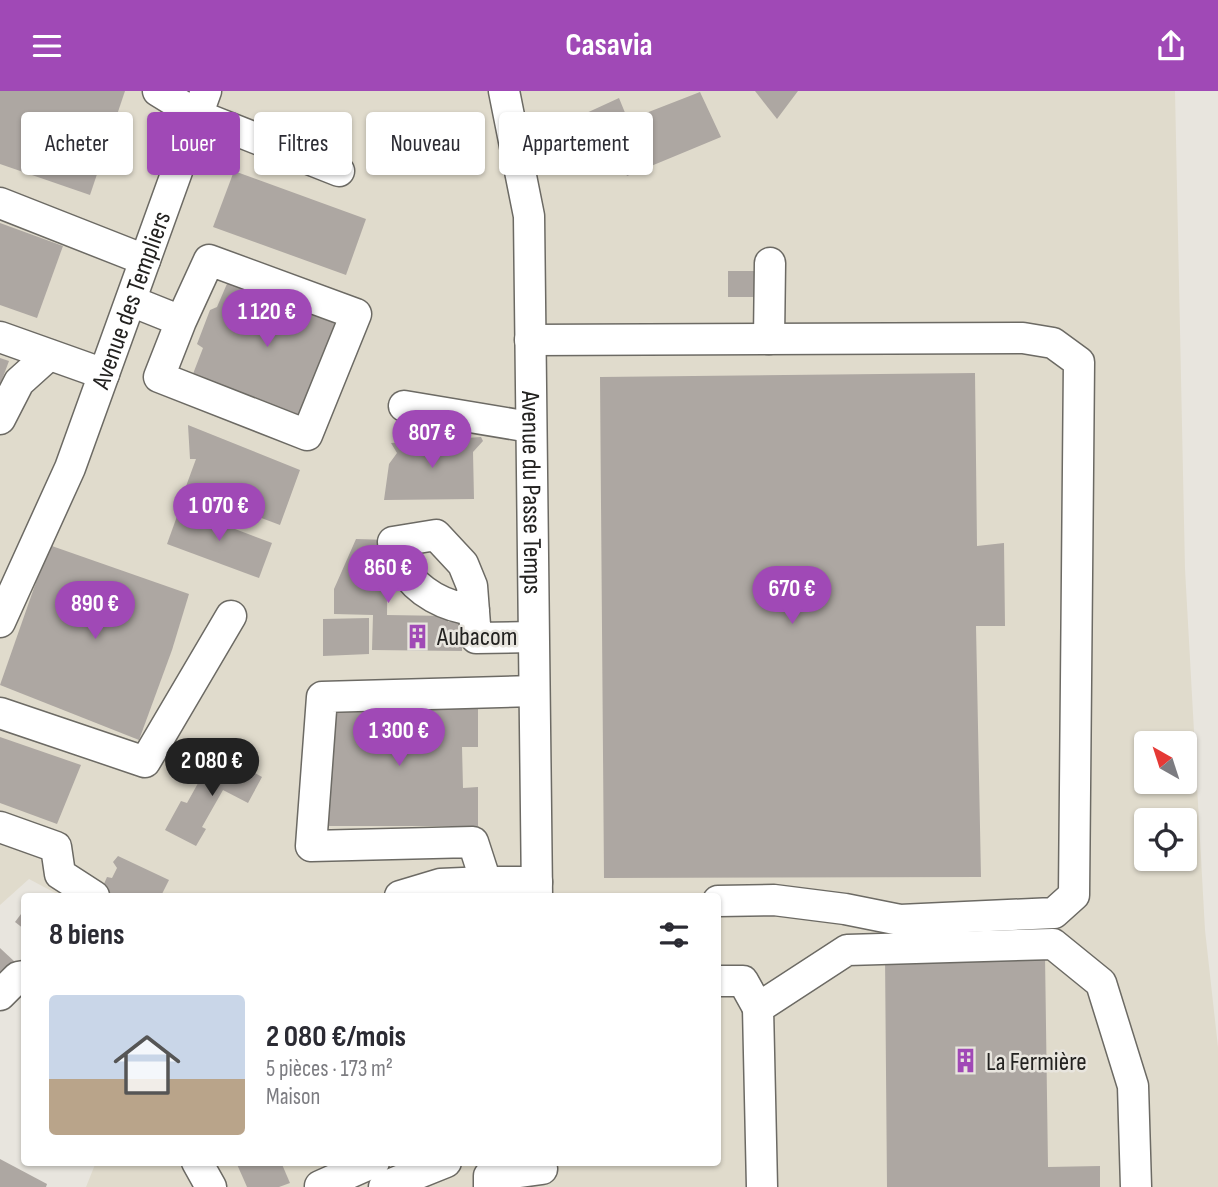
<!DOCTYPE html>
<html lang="fr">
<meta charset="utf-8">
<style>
:root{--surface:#fff;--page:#f7f7f7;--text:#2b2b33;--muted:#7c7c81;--accent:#a049b6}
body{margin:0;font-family:"Sofia Sans Condensed",sans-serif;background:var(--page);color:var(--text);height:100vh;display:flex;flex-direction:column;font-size:26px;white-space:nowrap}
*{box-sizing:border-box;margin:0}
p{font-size:23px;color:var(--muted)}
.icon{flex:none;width:38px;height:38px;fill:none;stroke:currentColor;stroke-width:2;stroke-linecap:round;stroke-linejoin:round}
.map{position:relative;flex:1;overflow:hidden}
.sheet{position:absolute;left:21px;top:802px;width:700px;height:273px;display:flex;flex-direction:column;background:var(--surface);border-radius:7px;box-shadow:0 2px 5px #0004}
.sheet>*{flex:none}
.guide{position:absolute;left:21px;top:21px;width:700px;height:63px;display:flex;gap:14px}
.needle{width:46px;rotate:321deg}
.tools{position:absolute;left:1134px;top:640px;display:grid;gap:14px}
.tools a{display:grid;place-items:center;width:63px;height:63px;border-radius:7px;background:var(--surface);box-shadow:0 2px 5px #0004;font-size:35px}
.price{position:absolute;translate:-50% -60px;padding:0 16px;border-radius:24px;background:var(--accent);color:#fff;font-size:23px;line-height:46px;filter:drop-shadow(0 2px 4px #0008)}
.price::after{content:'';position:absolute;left:50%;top:42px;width:21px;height:16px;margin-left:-10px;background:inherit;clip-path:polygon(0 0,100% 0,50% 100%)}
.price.current{background:#222;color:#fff}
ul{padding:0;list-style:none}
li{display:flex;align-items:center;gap:21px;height:175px;padding:0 28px}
li span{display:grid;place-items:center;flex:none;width:196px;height:140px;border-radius:7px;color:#555}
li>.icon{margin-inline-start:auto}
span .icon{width:84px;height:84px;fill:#fffc;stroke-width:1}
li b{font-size:30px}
h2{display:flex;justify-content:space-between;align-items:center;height:84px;padding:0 28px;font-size:30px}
.chip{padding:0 24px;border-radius:7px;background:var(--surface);box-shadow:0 2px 5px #0004;font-size:24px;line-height:63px}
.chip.current{background:var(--accent);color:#fff}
header{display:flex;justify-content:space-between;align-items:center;height:91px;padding:0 28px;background:var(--accent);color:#fff;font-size:32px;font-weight:700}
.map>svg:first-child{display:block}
.built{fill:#e0dbcc;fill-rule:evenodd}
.building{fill:#ada7a2}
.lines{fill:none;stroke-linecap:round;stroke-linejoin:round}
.minor-casing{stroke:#6c6a64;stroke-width:33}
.minor{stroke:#fff;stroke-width:30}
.labels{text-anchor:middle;stroke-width:5;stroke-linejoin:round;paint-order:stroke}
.street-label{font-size:26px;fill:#232220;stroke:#e8e5de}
.poi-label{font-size:26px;fill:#232220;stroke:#e8e5de;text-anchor:start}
</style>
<header><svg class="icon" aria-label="menu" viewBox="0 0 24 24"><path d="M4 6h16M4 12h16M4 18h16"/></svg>Casavia<svg class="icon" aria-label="share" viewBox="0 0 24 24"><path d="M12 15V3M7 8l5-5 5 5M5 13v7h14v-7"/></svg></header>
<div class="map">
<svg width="1218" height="1096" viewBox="0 0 1218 1096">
<rect width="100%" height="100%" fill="#e8e5de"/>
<!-- built -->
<path class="built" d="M 0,0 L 1175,0 L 1185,478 L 1205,839 L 1218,956 L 1218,1096 L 86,1096 L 96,1071 L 718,1071 L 718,805 L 61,805 L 29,788 L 0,814 ZM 1146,653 L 1185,653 L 1185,691 L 1146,691 ZM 1146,730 L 1185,730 L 1185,768 L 1146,768 Z"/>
<!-- building -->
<g class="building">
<path d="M 0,0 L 125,0 L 90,104 L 0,73 Z"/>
<path d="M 755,0 L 798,0 L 777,28 Z"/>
<path d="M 700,1 L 721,46 L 627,85 L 616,61 L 593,70 L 578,35 L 582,24 L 619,7 L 628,29 Z"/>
<path d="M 234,80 L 366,128 L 346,184 L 213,136 Z"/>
<path d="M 0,132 L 63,155 L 37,227 L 0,214 Z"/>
<rect x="728" y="180" width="36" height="26"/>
<path d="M 229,188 L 346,227 L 308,329 L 191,288 L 203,257 L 197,253 L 210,219 L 217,216 Z"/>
<path d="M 0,267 L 9,270 L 0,294 Z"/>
<path d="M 975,282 L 977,455 L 1004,452 L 1005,535 L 976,535 L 981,786 L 604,787 L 600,286 Z"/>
<path d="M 188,334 L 300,379 L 280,434 L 185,398 L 196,368 L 190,368 Z"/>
<path d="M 481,346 L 483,350 L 473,361 L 474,408 L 384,409 L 389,373 L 397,362 L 391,352 Z"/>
<path d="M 180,417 L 272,452 L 259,487 L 167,453 Z"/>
<path d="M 356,448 L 388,449 L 387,524 L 448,525 L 448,531 L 462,531 L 462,560 L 372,559 L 373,524 L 334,523 L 334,498 Z"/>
<path d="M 49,454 L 189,503 L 172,559 L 139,649 L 0,594 Z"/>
<path d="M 369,527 L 369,563 L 323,565 L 323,528 Z"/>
<path d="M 325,618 L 478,618 L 478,656 L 462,656 L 463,697 L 478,696 L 478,735 L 325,735 Z"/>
<path d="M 0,646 L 81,674 L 57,733 L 0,712 Z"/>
<path d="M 220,663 L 262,686 L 248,712 L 223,699 L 202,736 L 206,738 L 196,755 L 165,739 L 181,710 L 187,712 L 202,685 L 206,688 Z"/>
<path d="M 118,765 L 169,789 L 161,805 L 106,805 L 100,802 L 107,786 L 112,787 L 117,777 L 113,771 Z"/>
<path d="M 24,819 L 24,838 L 15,831 Z"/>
<path d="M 0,857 L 16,872 L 0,890 Z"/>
<path d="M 1045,864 L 1048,1076 L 1100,1075 L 1100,1096 L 887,1096 L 885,865 Z"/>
<path d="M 0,1068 L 47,1093 L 46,1096 L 0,1096 Z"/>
<path d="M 236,1071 L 281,1071 L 290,1092 L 279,1096 L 247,1096 Z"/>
</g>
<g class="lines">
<defs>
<g id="minor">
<path d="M 158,0 L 197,24 L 339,80"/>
<path id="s1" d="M 504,0 L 529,125 L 537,805"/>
<path d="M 0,112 L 145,169"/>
<path d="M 131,210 L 181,230 L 159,286 L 307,344 L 356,223 L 209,169 L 181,230"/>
<path d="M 0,246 L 104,283"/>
<path d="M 769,248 L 770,172"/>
<path d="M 530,249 L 1023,247 L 1053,252 L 1079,271 L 1074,804 L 1054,822 L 900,829 L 845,818 L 774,809 L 718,810"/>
<path d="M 404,315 L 530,336"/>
<path d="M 0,328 L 19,291 L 49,264"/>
<path d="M 474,519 C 446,516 418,502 403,477 C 399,470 396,459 393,451 L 436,444 L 463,473 L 472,495 L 476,547 L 533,546"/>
<path id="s2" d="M 0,531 L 70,377 L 206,0"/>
<path d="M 534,600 L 322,606 L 311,755 L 473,751 L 486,791 L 537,791"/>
<path d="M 0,622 L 145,671 L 231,525"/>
<path d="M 0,736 L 56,756 L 60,783 L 94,805"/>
<path d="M 400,805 L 440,793 L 486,791"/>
<path d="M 718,890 L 743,890 L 758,917"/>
<path d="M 0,904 L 18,886 L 24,885"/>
<path d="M 197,1071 L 211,1096"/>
<path d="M 320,1095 L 374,1071"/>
<path d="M 384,1096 L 446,1071"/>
<path d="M 489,1096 L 489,1085 L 542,1078"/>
<path d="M 762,1096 L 758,917 L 847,859 L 1053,853 L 1101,892 L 1133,995 L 1136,1096"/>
</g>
</defs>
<!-- minor casing -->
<use href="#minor" class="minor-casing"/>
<!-- minor -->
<use href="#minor" class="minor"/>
</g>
<!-- icons -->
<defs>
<symbol id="building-bare" viewBox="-9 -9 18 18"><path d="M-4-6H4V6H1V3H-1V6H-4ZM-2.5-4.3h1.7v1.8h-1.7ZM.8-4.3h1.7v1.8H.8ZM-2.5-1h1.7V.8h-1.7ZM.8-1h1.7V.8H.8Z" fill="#a049b6" stroke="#e8e5de" stroke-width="2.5" paint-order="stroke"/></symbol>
</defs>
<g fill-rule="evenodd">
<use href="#building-bare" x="400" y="528" width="35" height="35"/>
<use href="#building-bare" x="948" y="952" width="35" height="35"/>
</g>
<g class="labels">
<!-- street labels -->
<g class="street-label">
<text dy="9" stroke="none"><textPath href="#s2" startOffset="348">Avenue des Templiers</textPath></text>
<text dy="9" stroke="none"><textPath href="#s1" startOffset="404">Avenue du Passe Temps</textPath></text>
</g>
<!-- poi labels -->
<g class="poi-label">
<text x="437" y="554">Aubacom</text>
<text x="986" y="979">La Fermière</text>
</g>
</g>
</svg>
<div class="tools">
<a><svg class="needle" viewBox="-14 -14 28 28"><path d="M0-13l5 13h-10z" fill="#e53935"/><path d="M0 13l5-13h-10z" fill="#7c7c81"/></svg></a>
<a><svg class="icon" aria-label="locate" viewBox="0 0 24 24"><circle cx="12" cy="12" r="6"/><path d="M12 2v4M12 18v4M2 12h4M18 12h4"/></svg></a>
</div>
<b class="price" style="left:267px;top:258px">1 120 €</b>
<b class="price" style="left:432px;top:379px">807 €</b>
<b class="price" style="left:219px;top:452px">1 070 €</b>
<b class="price" style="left:388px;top:514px">860 €</b>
<b class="price" style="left:792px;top:535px">670 €</b>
<b class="price" style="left:95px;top:550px">890 €</b>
<b class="price" style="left:399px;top:677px">1 300 €</b>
<b class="price current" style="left:212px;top:707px">2 080 €</b>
<div class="guide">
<a class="chip">Acheter</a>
<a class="chip current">Louer</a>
<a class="chip">Filtres</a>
<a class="chip">Nouveau</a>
<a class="chip">Appartement</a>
</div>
<section class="sheet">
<h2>8 biens<svg class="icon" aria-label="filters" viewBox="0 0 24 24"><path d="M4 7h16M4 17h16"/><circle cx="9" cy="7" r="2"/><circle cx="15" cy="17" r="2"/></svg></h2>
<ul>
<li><span style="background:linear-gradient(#c9d6e8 60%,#b9a48a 0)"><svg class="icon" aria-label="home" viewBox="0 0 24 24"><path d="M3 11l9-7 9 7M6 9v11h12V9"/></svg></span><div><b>2 080 €/mois</b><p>5 pièces · 173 m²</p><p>Maison</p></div></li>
</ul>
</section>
</div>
